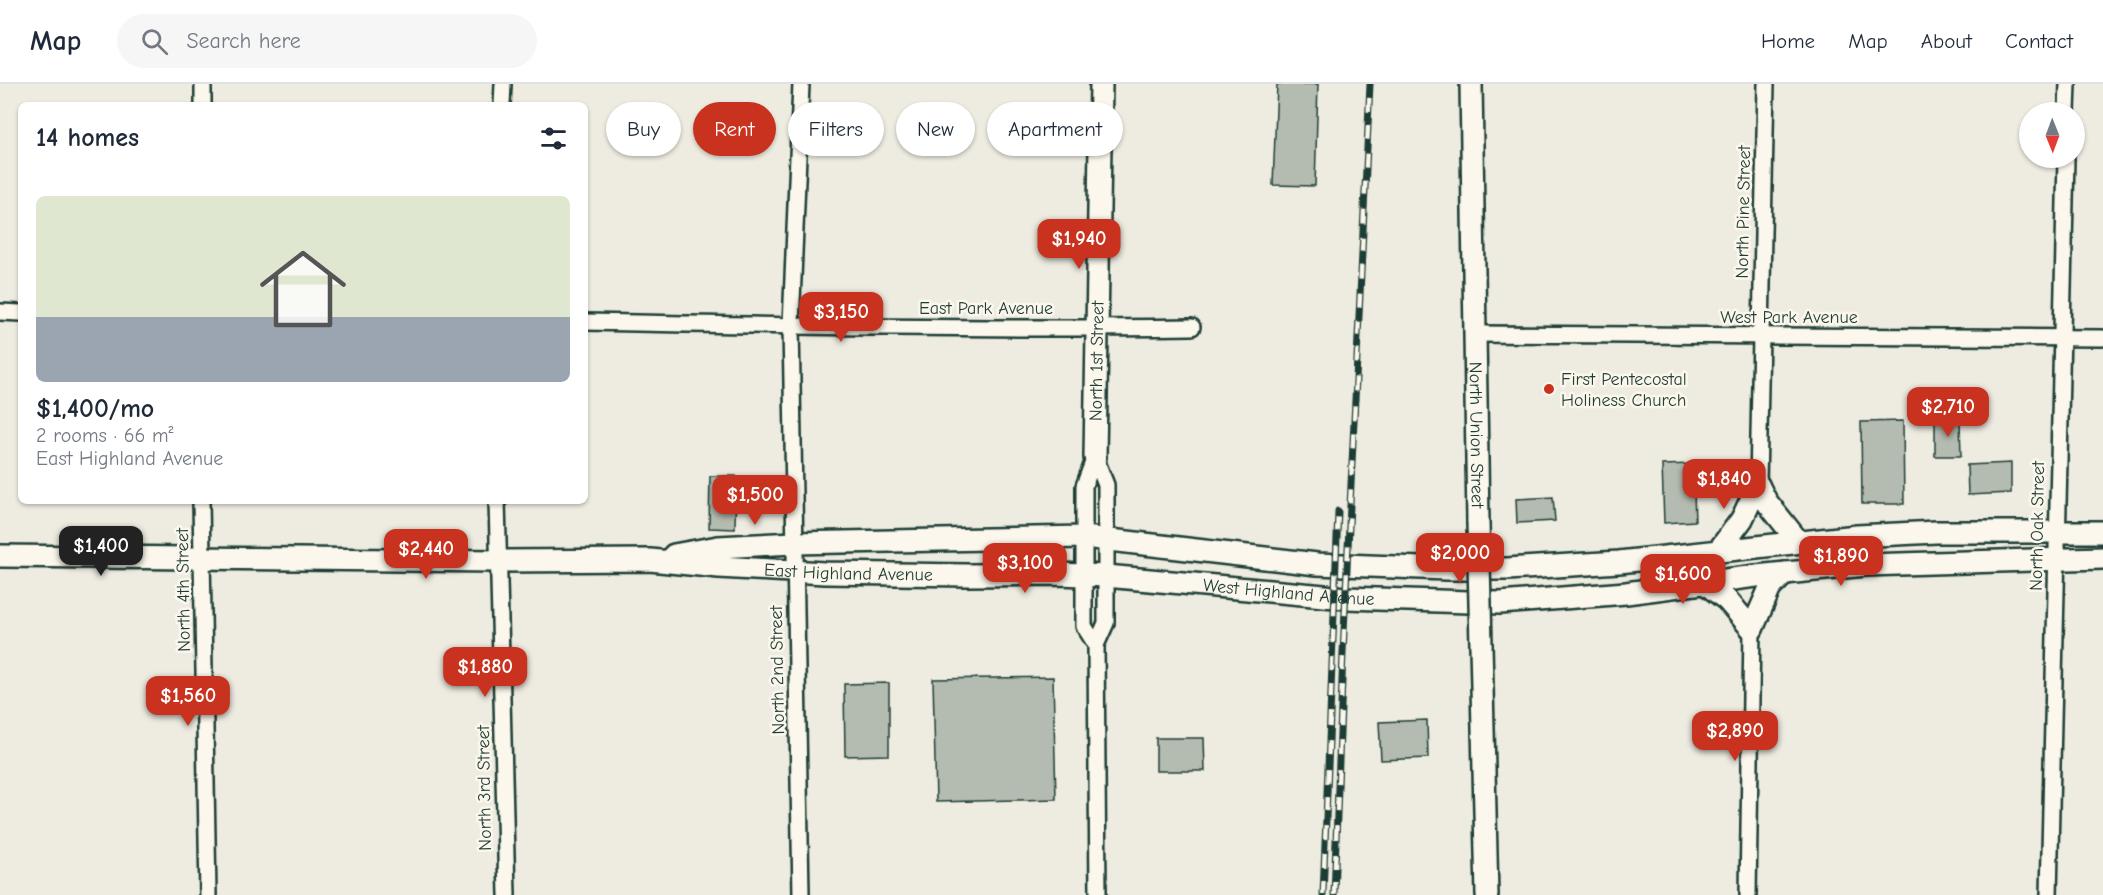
<!DOCTYPE html>
<meta charset="utf-8">
<style>
:root{--surface:#fff;--page:#f6f6f7;--text:#1f2937;--muted:#747a83;--line:#e0e1e3;--accent:#c8321e}
body{margin:0;font-family:"Comic Neue",sans-serif;background:var(--page);color:var(--text);height:100vh;display:flex;flex-direction:column;font-size:22px;white-space:nowrap}
*{box-sizing:border-box;margin:0}
p{font-size:20px;color:var(--muted)}
.icon{flex:none;width:33px;height:33px;fill:none;stroke:currentColor;stroke-width:2;stroke-linecap:round;stroke-linejoin:round}
.map{position:relative;flex:1;overflow:hidden}
.sheet{position:absolute;left:18px;top:18px;width:570px;height:402px;display:flex;flex-direction:column;background:var(--surface);border-radius:9px;box-shadow:0 2px 4px #0004}
.sheet>*{flex:none}
.guide{position:absolute;left:606px;top:18px;width:570px;height:54px;display:flex;gap:12px}
.needle{width:39px;rotate:179deg}
.fabs{position:absolute;left:2019px;top:18px;display:grid;gap:12px}
.fabs a{display:grid;place-items:center;width:66px;height:66px;border-radius:50%;background:var(--surface);box-shadow:0 2px 4px #0004;font-size:30px}
.price{position:absolute;translate:-50% -51px;padding:0 14px;border-radius:12px;background:var(--accent);color:#fff;font-size:20px;line-height:39px;filter:drop-shadow(0 2px 3px #0008)}
.price::after{content:'';position:absolute;left:50%;top:36px;width:18px;height:14px;margin-left:-9px;background:inherit;clip-path:polygon(0 0,100% 0,50% 100%)}
.price.active{background:#222;color:#fff}
ul{padding:0;list-style:none}
li{display:grid;align-content:center;gap:12px;height:318px;padding:0 18px}
li+li{border-top:2px solid var(--line)}
li span{display:grid;place-items:center;height:186px;border-radius:9px;color:#555}
li>.icon{margin-inline-start:auto}
span .icon{width:108px;height:108px;fill:#fffc;stroke-width:1}
li b{font-size:26px}
h2{display:flex;justify-content:space-between;align-items:center;height:72px;padding:0 18px;font-size:26px}
.chip{padding:0 21px;border-radius:27px;background:var(--surface);box-shadow:0 2px 4px #0004;font-size:21px;line-height:54px}
.chip.active{background:var(--accent);color:#fff}
header{display:flex;align-items:center;gap:36px;box-sizing:border-box;height:84px;padding:0 30px;background:var(--surface);border-bottom:2px solid var(--line)}
header strong{font-size:28px}
nav{display:flex;gap:33px;margin-inline-start:auto;font-size:21px}
.search{width:420px;height:54px;background:var(--page);display:flex;align-items:center;gap:15px;box-sizing:border-box;padding:0 21px;border-radius:33px;color:var(--muted);font-size:22px}
.map>svg:first-child{display:block}
.building{fill:#b4bbb0;stroke:#1f3d34;stroke-width:1.5}
.lines{fill:none;stroke-linecap:round;stroke-linejoin:round}
.street-casing{stroke:#1f3d34;stroke-width:20}
.secondary-casing{stroke:#1f3d34;stroke-width:26}
.street{stroke:#fbf7ec;stroke-width:15}
.secondary{stroke:#fbf7ec;stroke-width:21}
.rail-casing{stroke:#1f3d34;stroke-width:7}
.rail{stroke:#fbf7ec;stroke-width:4.5;stroke-dasharray:14;stroke-linecap:butt}
.secondary-bridge-casing{stroke:#1f3d34;stroke-width:26;stroke-linecap:butt}
.secondary-bridge{stroke:#fbf7ec;stroke-width:21}
.poi-dot{fill:#c8321e;stroke:#fbf7ec;stroke-width:2}
.labels{text-anchor:middle;stroke-width:5;stroke-linejoin:round;paint-order:stroke}
.street-label{font-size:18px;fill:#1f3d34;stroke:#fbf7ec}
.poi-label{font-size:18px;fill:#1f3d34;stroke:#fbf7ec;text-anchor:start}
</style>
<header>
<strong>Map</strong>
<div class="search"><svg class="icon" aria-label="search" viewBox="0 0 24 24"><circle cx="10" cy="10" r="6"/><path d="M15 15l6 6"/></svg>Search here</div>
<nav><a>Home</a><a>Map</a><a>About</a><a>Contact</a></nav>
</header>
<div class="map">
<svg width="2103" height="811" viewBox="0 0 2103 811">
<rect width="100%" height="100%" fill="#eeece1"/>
<filter id="ink" filterUnits="userSpaceOnUse"><feTurbulence type="fractalNoise" baseFrequency=".0167" numOctaves="2"/><feDisplacementMap in="SourceGraphic" scale="12" xChannelSelector="R" yChannelSelector="G"/><feConvolveMatrix kernelMatrix="1 2 1 2 8 2 1 2 1" color-interpolation-filters="sRGB"/></filter>
<g filter="url(#ink)">
<!-- building -->
<g class="building">
<path d="M 1277,0 L 1318,0 L 1315,102 L 1273,101 Z"/>
<path d="M 1960,336 L 1961,372 L 1935,372 L 1935,337 Z"/>
<path d="M 1903,337 L 1904,420 L 1862,420 L 1861,338 Z"/>
<path d="M 2011,379 L 2011,409 L 1968,411 L 1967,381 Z"/>
<path d="M 1693,380 L 1695,437 L 1664,439 L 1662,381 Z"/>
<path d="M 710,392 L 736,392 L 735,445 L 709,444 Z"/>
<path d="M 1553,413 L 1555,437 L 1517,439 L 1516,415 Z"/>
<path d="M 1053,593 L 1056,715 L 936,718 L 933,595 Z"/>
<path d="M 889,599 L 889,671 L 845,672 L 844,600 Z"/>
<path d="M 1427,636 L 1428,674 L 1381,676 L 1379,638 Z"/>
<path d="M 1156,654 L 1204,654 L 1205,687 L 1156,687 Z"/>
</g>
<g class="lines">
<defs>
<g id="street">
<path d="M 203,21 L 203,0"/>
<path d="M 502,21 L 503,0"/>
<path d="M 2067,28 L 2068,0"/>
<path d="M 0,228 L 21,229"/>
<path d="M 585,238 C 787,242 990,246 1192,243"/>
<path d="M 1474,250 L 2103,254"/>
<path d="M 1095,373 L 1106,401 L 1106,539 L 1096,561 L 1098,811"/>
<path d="M 1095,373 L 1084,402 L 1084,542 L 1096,561"/>
<path d="M 1758,401 L 1766,0"/>
<path d="M 201,417 L 208,811"/>
<path d="M 497,417 L 507,811"/>
<path d="M 801,811 L 791,242 L 801,0"/>
<path d="M 1748,811 L 1752,545"/>
<path d="M 2049,811 L 2066,74"/>
</g>
<g id="secondary">
<path id="s1" d="M 1471,0 L 1478,438"/>
<path id="s2" d="M 1095,373 L 1101,0"/>
<path d="M 1758,401 L 1766,417 L 1798,457"/>
<path d="M 1719,466 L 1742,435 L 1758,401"/>
<path d="M 674,471 L 718,463 L 794,459 L 1084,453 L 1317,480 L 1447,485 L 1507,485 L 1619,478 L 1857,452 L 1936,448 L 2103,448"/>
<path id="s3" d="M 0,472 L 498,477 L 650,476 L 719,483 L 825,489 L 967,491 L 1060,490 L 1106,492 L 1346,514 L 1500,519 L 1626,509 L 1756,492 L 1866,481 L 2103,474"/>
<path d="M 1705,499 L 1727,516 L 1752,545 L 1770,504 L 1785,489"/>
<path d="M 1481,561 L 1487,811"/>
</g>
</defs>
<!-- street casing -->
<use href="#street" class="street-casing"/>
<!-- secondary casing -->
<use href="#secondary" class="secondary-casing"/>
<!-- street -->
<use href="#street" class="street"/>
<!-- secondary -->
<use href="#secondary" class="secondary"/>
<defs>
<g id="rail">
<path d="M 1323,811 L 1338,427"/>
<path d="M 1334,811 L 1343,569 L 1370,0"/>
</g>
</defs>
<!-- rail casing -->
<use href="#rail" class="rail-casing"/>
<!-- rail -->
<use href="#rail" class="rail"/>
<defs>
<path id="secondary-bridge" d="M 1478,438 L 1481,561"/>
</defs>
<!-- secondary-bridge casing -->
<use href="#secondary-bridge" class="secondary-bridge-casing"/>
<!-- secondary-bridge -->
<use href="#secondary-bridge" class="secondary-bridge"/>
</g>
</g>
<!-- markers -->
<circle class="poi-dot" cx="1549" cy="305" r="6"/>
<g class="labels">
<!-- street labels -->
<g class="street-label">
<text transform="translate(1743 128) rotate(-89)" y="6">North Pine Street</text>
<text x="986" y="230">East Park Avenue</text>
<text x="1789" y="239">West Park Avenue</text>
<text dy="6" stroke="none"><textPath href="#s2" startOffset="96">North 1st Street</textPath></text>
<text dy="6" stroke="none"><textPath href="#s1" startOffset="351">North Union Street</textPath></text>
<text transform="translate(2037 442) rotate(-89)" y="6">North Oak Street</text>
<text dy="6" stroke="none"><textPath href="#s3" startOffset="849">East Highland Avenue</textPath></text>
<text transform="translate(183 506) rotate(-91)" y="6">North 4th Street</text>
<text dy="6" stroke="none"><textPath href="#s3" startOffset="1290">West Highland Avenue</textPath></text>
<text transform="translate(777 586) rotate(-91)" y="6">North 2nd Street</text>
<text transform="translate(484 704) rotate(-91)" y="6">North 3rd Street</text>
</g>
<!-- poi labels -->
<g class="poi-label">
<text x="1561" y="301">First Pentecostal<tspan x="1561" dy="21">Holiness Church</tspan></text>
</g>
</g>
</svg>
<div class="fabs">
<a><svg class="needle" viewBox="-14 -14 28 28"><path d="M0-13l5 13h-10z" fill="#e53935"/><path d="M0 13l5-13h-10z" fill="#747a83"/></svg></a>
</div>
<b class="price" style="left:1079px;top:186px">$1,940</b>
<b class="price" style="left:841px;top:259px">$3,150</b>
<b class="price" style="left:1948px;top:354px">$2,710</b>
<b class="price" style="left:1724px;top:426px">$1,840</b>
<b class="price" style="left:755px;top:442px">$1,500</b>
<b class="price active" style="left:101px;top:493px">$1,400</b>
<b class="price" style="left:426px;top:496px">$2,440</b>
<b class="price" style="left:1460px;top:500px">$2,000</b>
<b class="price" style="left:1841px;top:503px">$1,890</b>
<b class="price" style="left:1025px;top:510px">$3,100</b>
<b class="price" style="left:1683px;top:521px">$1,600</b>
<b class="price" style="left:485px;top:614px">$1,880</b>
<b class="price" style="left:188px;top:643px">$1,560</b>
<b class="price" style="left:1735px;top:678px">$2,890</b>
<div class="guide">
<a class="chip">Buy</a>
<a class="chip active">Rent</a>
<a class="chip">Filters</a>
<a class="chip">New</a>
<a class="chip">Apartment</a>
</div>
<section class="sheet">
<h2>14 homes<svg class="icon" aria-label="filters" viewBox="0 0 24 24"><path d="M4 7h16M4 17h16"/><circle cx="9" cy="7" r="2"/><circle cx="15" cy="17" r="2"/></svg></h2>
<ul>
<li><span style="background:linear-gradient(#dfe7d0 65%,#9aa5b1 0)"><svg class="icon" aria-label="home" viewBox="0 0 24 24"><path d="M3 11l9-7 9 7M6 9v11h12V9"/></svg></span><div><b>$1,400/mo</b><p>2 rooms · 66 m²</p><p>East Highland Avenue</p></div></li>
</ul>
</section>
</div>
